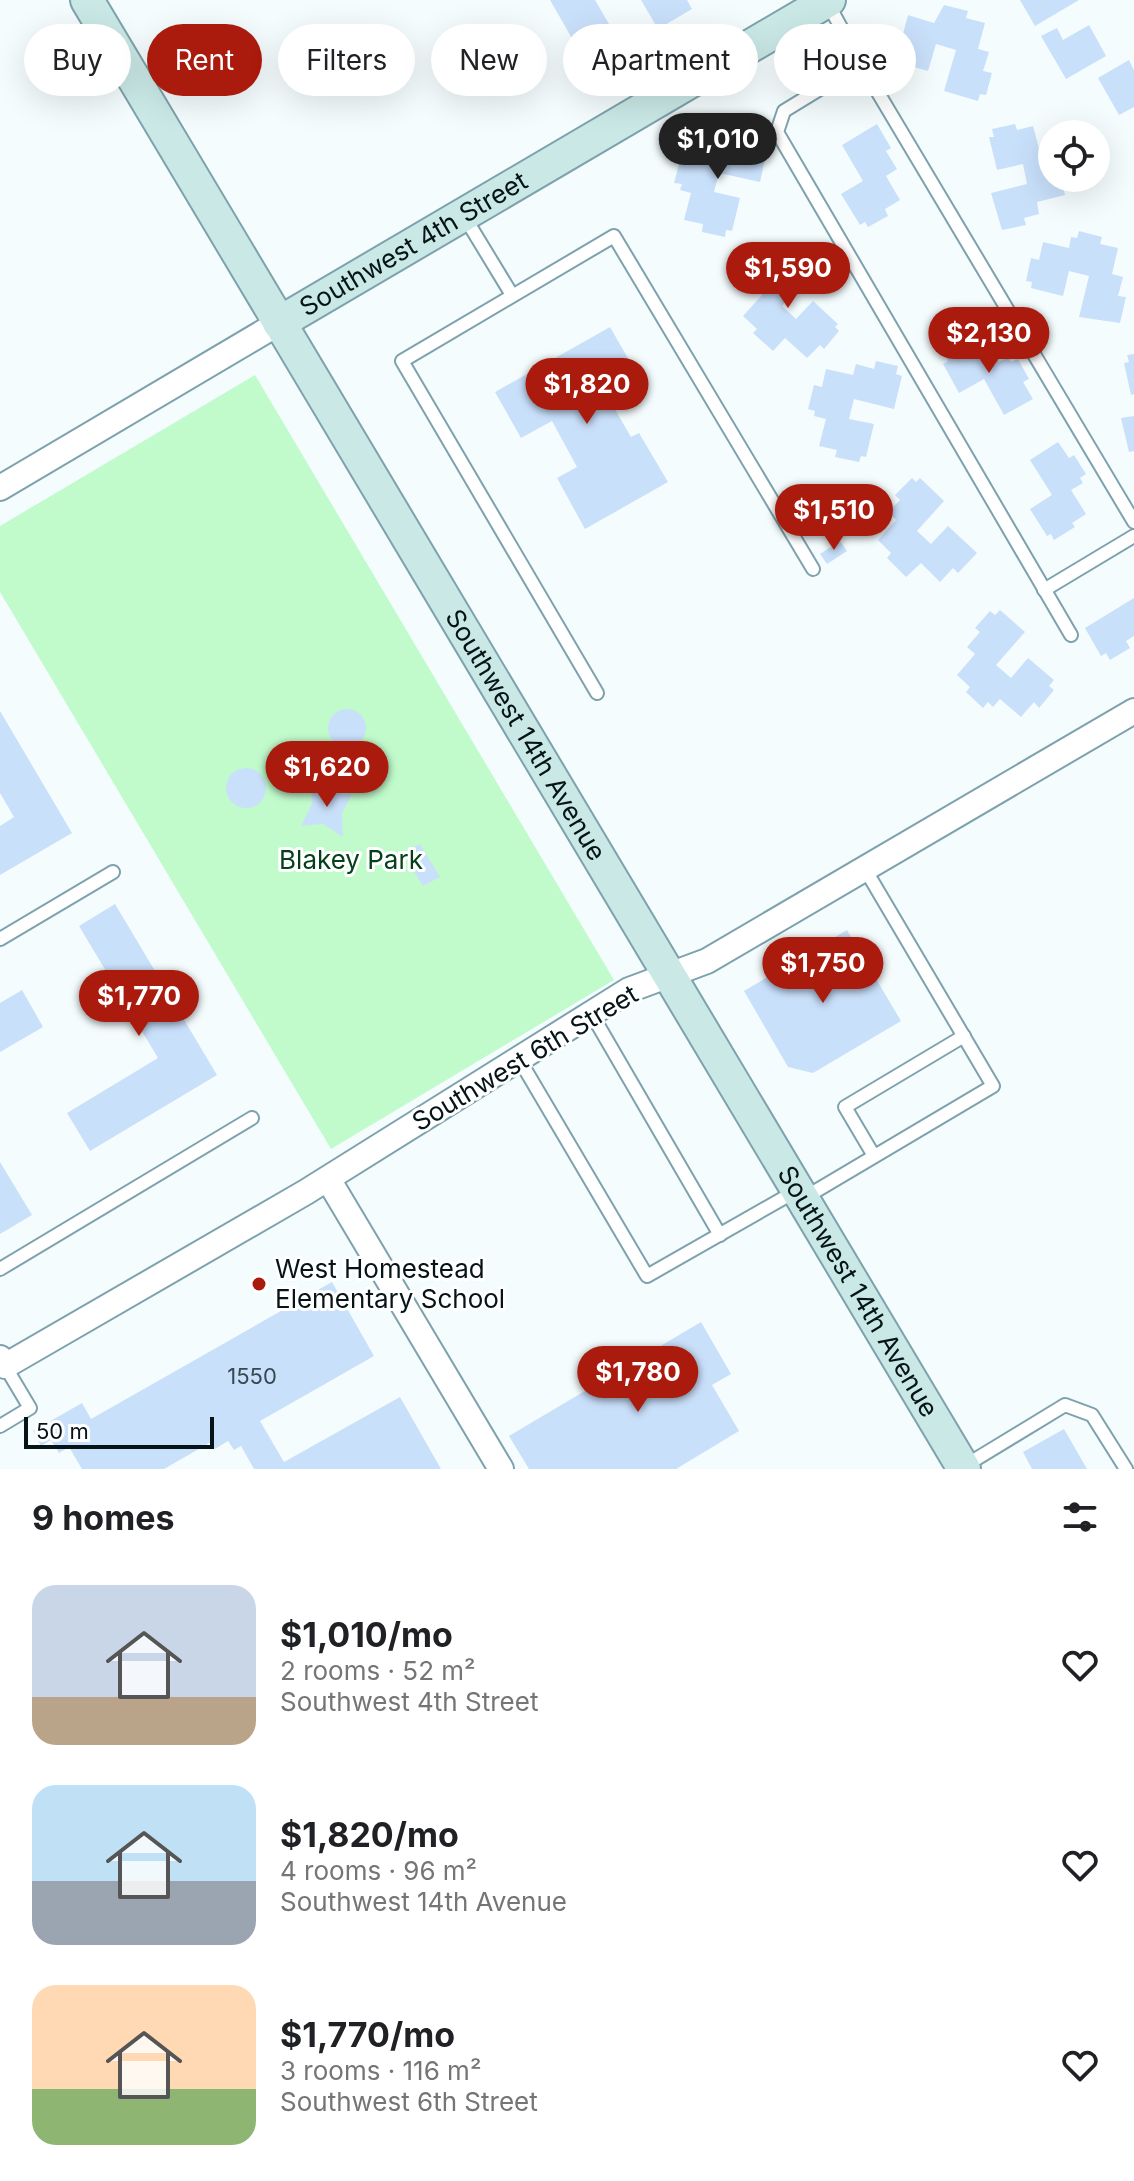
<!DOCTYPE html>
<meta charset="utf-8">
<style>
:root{--surface:#fff;--page:#f6f6f6;--text:#202124;--muted:#757577;--accent:#aa1a0d}
body{margin:0;font-family:Inter,sans-serif;background:var(--page);color:var(--text);height:100vh;display:flex;flex-direction:column;font-size:30px;white-space:nowrap}
*{box-sizing:border-box;margin:0}
p{font-size:26px;color:var(--muted)}
.icon{flex:none;width:44px;height:44px;fill:none;stroke:currentColor;stroke-width:2;stroke-linecap:round;stroke-linejoin:round}
.map{position:relative;height:1469px;overflow:hidden}
.panel{display:flex;flex-direction:column;background:var(--surface);flex:1}
.panel>*{flex:none}
.banner{position:absolute;left:24px;top:24px;width:1086px;height:72px;display:flex;gap:16px}
.buttons{position:absolute;left:1038px;top:120px;display:grid;gap:16px}
.buttons a{display:grid;place-items:center;width:72px;height:72px;border-radius:50%;background:var(--surface);box-shadow:0 8px 32px #0002;font-size:40px}
.scale{position:absolute;left:24px;bottom:20px;width:190px;box-sizing:border-box;padding-left:8px;border:4px solid #061418;border-top:0;font-size:22px;line-height:28px;white-space:nowrap;color:#061418;-webkit-text-stroke:6px #fff;paint-order:stroke}
.price{position:absolute;translate:-50% -68px;padding:0 18px;border-radius:28px;background:var(--accent);color:#fff;font-size:26px;line-height:52px;filter:drop-shadow(0 2px 4px #0008)}
.price::after{content:'';position:absolute;left:50%;top:48px;width:24px;height:18px;margin-left:-12px;background:inherit;clip-path:polygon(0 0,100% 0,50% 100%)}
.price.selected{background:#222;color:#fff}
ul{padding:0;list-style:none}
li{display:flex;align-items:center;gap:24px;height:200px;padding:0 32px}
li span{display:grid;place-items:center;flex:none;width:224px;height:160px;border-radius:24px;color:#555}
li>.icon{margin-inline-start:auto}
span .icon{width:96px;height:96px;fill:#fffc;stroke-width:1}
li b{font-size:34px}
h2{display:flex;justify-content:space-between;align-items:center;height:96px;padding:0 32px;font-size:34px}
.chip{padding:0 28px;border-radius:36px;background:var(--surface);box-shadow:0 8px 32px #0002;font-size:28px;line-height:72px}
.chip.selected{background:var(--accent);color:#fff}
.map>svg:first-child{display:block}
.green{fill:#c1fbcc}
.building{fill:#c9e0fb}
.lines{fill:none;stroke-linecap:round;stroke-linejoin:round}
.lane-casing{stroke:#7da2ad;stroke-width:16}
.street-casing{stroke:#7da2ad;stroke-width:28}
.secondary-casing{stroke:#7da2ad;stroke-width:36}
.lane{stroke:#fff;stroke-width:12}
.street{stroke:#fff;stroke-width:24}
.secondary{stroke:#cae9e6;stroke-width:32}
.poi-dot{fill:#aa1a0d;stroke:#fff;stroke-width:3}
.labels{text-anchor:middle;stroke-width:6;stroke-linejoin:round;paint-order:stroke}
.number-label{font-size:22px;fill:#374751}
.street-label{font-size:26px;fill:#061418;stroke:#fff}
.park-label{font-size:26px;fill:#05401b;stroke:#fff}
.poi-label{font-size:26px;fill:#061418;stroke:#fff;text-anchor:start}
</style>
<div class="map">
<svg width="1134" height="1469" viewBox="0 0 1134 1469">
<rect width="100%" height="100%" fill="#f4fcfe"/>
<!-- green -->
<path class="green" d="M 255,375 L 614,980 L 331,1149 L 0,592 L 0,526 Z"/>
<!-- building -->
<g class="building">
<path d="M 550,0 L 595,0 L 623,48 L 589,68 Z"/>
<path d="M 641,0 L 687,0 L 692,9 L 658,29 Z"/>
<path d="M 1020,0 L 1079,0 L 1035,26 Z"/>
<path d="M 944,5 L 968,11 L 966,18 L 985,23 L 978,49 L 989,52 L 983,71 L 992,73 L 986,95 L 980,94 L 978,101 L 944,91 L 956,50 L 936,44 L 928,71 L 896,62 L 897,56 L 890,54 L 896,32 L 903,34 L 908,15 L 934,23 Z"/>
<path d="M 1089,25 L 1106,56 L 1066,79 L 1041,36 L 1057,28 L 1063,40 Z"/>
<path d="M 1129,60 L 1134,70 L 1134,107 L 1119,115 L 1098,78 Z"/>
<path d="M 877,124 L 891,148 L 886,151 L 897,169 L 886,176 L 900,200 L 885,209 L 888,216 L 868,227 L 865,222 L 860,225 L 841,194 L 863,181 L 842,145 Z"/>
<path d="M 1015,124 L 1017,130 L 1033,126 L 1040,152 L 1052,150 L 1052,178 L 1061,178 L 1065,195 L 1037,202 L 1039,214 L 1024,218 L 1026,225 L 1002,230 L 991,193 L 1027,184 L 1023,164 L 997,170 L 989,137 L 994,137 L 992,129 Z"/>
<path d="M 741,136 L 763,141 L 762,149 L 767,150 L 760,182 L 719,173 L 714,192 L 740,198 L 732,231 L 726,230 L 725,237 L 702,232 L 703,224 L 684,220 L 691,193 L 680,190 L 682,184 L 674,183 L 680,160 L 687,162 L 691,143 L 718,150 L 720,139 L 739,143 Z"/>
<path d="M 1079,231 L 1102,237 L 1100,244 L 1118,248 L 1112,274 L 1123,277 L 1118,296 L 1126,297 L 1120,323 L 1079,317 L 1089,276 L 1069,271 L 1063,296 L 1031,288 L 1032,282 L 1026,281 L 1031,258 L 1039,260 L 1043,242 L 1069,248 L 1071,237 L 1077,238 Z"/>
<path d="M 778,251 L 782,256 L 785,253 L 809,275 L 782,306 L 796,319 L 813,301 L 838,324 L 835,327 L 839,331 L 824,349 L 820,345 L 807,358 L 785,338 L 773,351 L 753,333 L 757,329 L 743,316 L 762,295 L 754,287 L 765,274 L 761,270 Z"/>
<path d="M 610,327 L 637,374 L 605,392 L 631,437 L 639,433 L 668,482 L 585,529 L 557,478 L 577,467 L 552,421 L 521,438 L 495,392 Z"/>
<path d="M 985,338 L 999,362 L 1008,357 L 1011,362 L 1018,359 L 1029,379 L 1023,382 L 1033,399 L 1004,415 L 984,379 L 959,393 L 943,364 L 948,361 L 945,355 L 964,344 L 967,349 Z"/>
<path d="M 1134,354 L 1134,394 L 1131,395 L 1124,363 L 1129,362 L 1127,355 Z"/>
<path d="M 876,361 L 898,366 L 896,374 L 902,376 L 894,409 L 854,399 L 849,419 L 874,424 L 866,457 L 861,456 L 859,462 L 835,457 L 837,450 L 819,446 L 826,419 L 814,416 L 815,411 L 808,409 L 814,385 L 822,387 L 826,369 L 853,375 L 856,364 L 874,369 Z"/>
<path d="M 1134,416 L 1134,451 L 1129,452 L 1121,418 Z"/>
<path d="M 1058,442 L 1069,458 L 1074,455 L 1086,474 L 1080,478 L 1083,483 L 1071,490 L 1086,514 L 1072,523 L 1075,527 L 1054,540 L 1051,534 L 1047,536 L 1030,509 L 1052,495 L 1030,460 Z"/>
<path d="M 912,478 L 916,482 L 920,478 L 944,501 L 917,531 L 931,544 L 948,526 L 977,553 L 958,573 L 953,568 L 940,582 L 921,563 L 906,577 L 887,558 L 891,553 L 878,540 L 896,520 L 888,512 L 900,500 L 895,495 Z"/>
<path d="M 840,541 L 847,551 L 827,564 L 820,554 Z"/>
<path d="M 1134,598 L 1134,636 L 1126,641 L 1130,648 L 1110,660 L 1106,653 L 1101,656 L 1085,628 Z"/>
<path d="M 1000,610 L 1025,632 L 996,665 L 1011,678 L 1028,658 L 1054,680 L 1049,686 L 1054,690 L 1039,708 L 1034,702 L 1021,717 L 1000,699 L 993,707 L 988,702 L 983,708 L 966,692 L 970,687 L 957,675 L 975,654 L 967,647 L 980,632 L 975,628 L 990,611 L 995,615 Z"/>
<circle cx="347" cy="728" r="19"/>
<path d="M 0,711 L 72,833 L 0,875 L 0,826 L 14,817 L 0,793 Z"/>
<circle cx="246" cy="788" r="20"/>
<path d="M 311,782 L 331,793 L 352,794 L 342,813 L 343,837 L 323,824 L 301,826 L 312,804 Z"/>
<path d="M 420,844 L 440,877 L 423,886 L 403,853 Z"/>
<path d="M 115,904 L 217,1075 L 90,1151 L 67,1113 L 158,1058 L 79,926 Z"/>
<path d="M 847,930 L 901,1021 L 813,1073 L 788,1067 L 744,991 Z"/>
<path d="M 22,990 L 43,1027 L 0,1052 L 0,1003 Z"/>
<path d="M 0,1162 L 32,1215 L 0,1234 Z"/>
<path d="M 332,1282 L 374,1356 L 260,1421 L 284,1462 L 400,1397 L 441,1469 L 254,1469 L 241,1446 L 234,1450 L 228,1441 L 215,1449 L 211,1442 L 164,1469 L 82,1469 L 69,1447 L 59,1453 L 51,1440 L 41,1446 L 33,1431 L 82,1403 L 91,1419 Z"/>
<path d="M 701,1322 L 731,1374 L 712,1385 L 739,1431 L 676,1469 L 529,1469 L 509,1436 Z"/>
<path d="M 1064,1429 L 1087,1469 L 1032,1469 L 1023,1452 Z"/>
</g>
<g class="lines">
<defs>
<g id="lane">
<path d="M 827,2 L 861,64 L 784,111 L 777,132 L 1071,635"/>
<path d="M 861,64 L 1134,522"/>
<path d="M 464,216 L 512,295"/>
<path d="M 1044,590 L 1134,536"/>
<path d="M 597,693 L 402,361 L 614,236 L 813,569"/>
<path d="M 0,939 L 113,872"/>
<path d="M 591,1013 L 720,1235"/>
<path d="M 519,1059 L 647,1276 L 796,1191"/>
<path d="M 874,1156 L 845,1107 L 964,1036"/>
<path d="M 804,1198 L 993,1086 L 865,869"/>
<path d="M 0,1269 L 252,1118"/>
<path d="M 0,1426 L 30,1408 L 5,1366"/>
<path d="M 963,1467 L 1065,1405 L 1092,1415 L 1126,1469"/>
</g>
<g id="street">
<path d="M 0,488 L 279,323"/>
<path d="M 328,1179 L 501,1469"/>
<path d="M 0,1358 L 5,1366 L 306,1192 L 629,990 L 707,961 L 1134,711"/>
</g>
<g id="secondary">
<path id="s1" d="M 87,0 L 964,1469"/>
<path id="s2" d="M 279,323 L 829,0"/>
</g>
</defs>
<!-- lane casing -->
<use href="#lane" class="lane-casing"/>
<!-- street casing -->
<use href="#street" class="street-casing"/>
<!-- secondary casing -->
<use href="#secondary" class="secondary-casing"/>
<!-- lane -->
<use href="#lane" class="lane"/>
<!-- street -->
<use href="#street" class="street"/>
<!-- secondary -->
<use href="#secondary" class="secondary"/>
</g>
<!-- markers -->
<circle class="poi-dot" cx="259" cy="1284" r="8"/>
<g class="labels">
<!-- number labels -->
<g class="number-label">
<text x="252" y="1384">1550</text>
</g>
<!-- street labels -->
<g class="street-label">
<text dy="9" stroke="none"><textPath href="#s2" startOffset="156">Southwest 4th Street</textPath></text>
<text dy="9" stroke="none"><textPath href="#s1" startOffset="856">Southwest 14th Avenue</textPath></text>
<text transform="translate(525 1058) rotate(-31)" y="9">Southwest 6th Street</text>
<text dy="9" stroke="none"><textPath href="#s1" startOffset="1504">Southwest 14th Avenue</textPath></text>
</g>
<!-- park labels -->
<g class="park-label">
<text x="351" y="869">Blakey Park</text>
</g>
<!-- poi labels -->
<g class="poi-label">
<text x="275" y="1278">West Homestead<tspan x="275" dy="30">Elementary School</tspan></text>
</g>
</g>
</svg>
<div class="buttons">
<a><svg class="icon" aria-label="locate" viewBox="0 0 24 24"><circle cx="12" cy="12" r="6"/><path d="M12 2v4M12 18v4M2 12h4M18 12h4"/></svg></a>
</div>
<div class="scale">50 m</div>
<b class="price selected" style="left:718px;top:181px">$1,010</b>
<b class="price" style="left:788px;top:310px">$1,590</b>
<b class="price" style="left:989px;top:375px">$2,130</b>
<b class="price" style="left:587px;top:426px">$1,820</b>
<b class="price" style="left:834px;top:552px">$1,510</b>
<b class="price" style="left:327px;top:809px">$1,620</b>
<b class="price" style="left:823px;top:1005px">$1,750</b>
<b class="price" style="left:139px;top:1038px">$1,770</b>
<b class="price" style="left:638px;top:1414px">$1,780</b>
<div class="banner">
<a class="chip">Buy</a>
<a class="chip selected">Rent</a>
<a class="chip">Filters</a>
<a class="chip">New</a>
<a class="chip">Apartment</a>
<a class="chip">House</a>
</div>
</div>
<section class="panel">
<h2>9 homes<svg class="icon" aria-label="filters" viewBox="0 0 24 24"><path d="M4 7h16M4 17h16"/><circle cx="9" cy="7" r="2"/><circle cx="15" cy="17" r="2"/></svg></h2>
<ul>
<li><span style="background:linear-gradient(#c9d6e8 70%,#b9a48a 0)"><svg class="icon" aria-label="home" viewBox="0 0 24 24"><path d="M3 11l9-7 9 7M6 9v11h12V9"/></svg></span><div><b>$1,010/mo</b><p>2 rooms · 52 m²</p><p>Southwest 4th Street</p></div><svg class="icon" aria-label="heart" viewBox="0 0 24 24"><path d="M12 20l-8-8c-3-5 5-10 8-4 3-6 11-1 8 4z"/></svg></li>
<li><span style="background:linear-gradient(#bfe0f5 60%,#9aa5b1 0)"><svg class="icon" aria-label="home" viewBox="0 0 24 24"><path d="M3 11l9-7 9 7M6 9v11h12V9"/></svg></span><div><b>$1,820/mo</b><p>4 rooms · 96 m²</p><p>Southwest 14th Avenue</p></div><svg class="icon" aria-label="heart" viewBox="0 0 24 24"><path d="M12 20l-8-8c-3-5 5-10 8-4 3-6 11-1 8 4z"/></svg></li>
<li><span style="background:linear-gradient(#ffd9b3 65%,#8fb573 0)"><svg class="icon" aria-label="home" viewBox="0 0 24 24"><path d="M3 11l9-7 9 7M6 9v11h12V9"/></svg></span><div><b>$1,770/mo</b><p>3 rooms · 116 m²</p><p>Southwest 6th Street</p></div><svg class="icon" aria-label="heart" viewBox="0 0 24 24"><path d="M12 20l-8-8c-3-5 5-10 8-4 3-6 11-1 8 4z"/></svg></li>
</ul>
</section>
